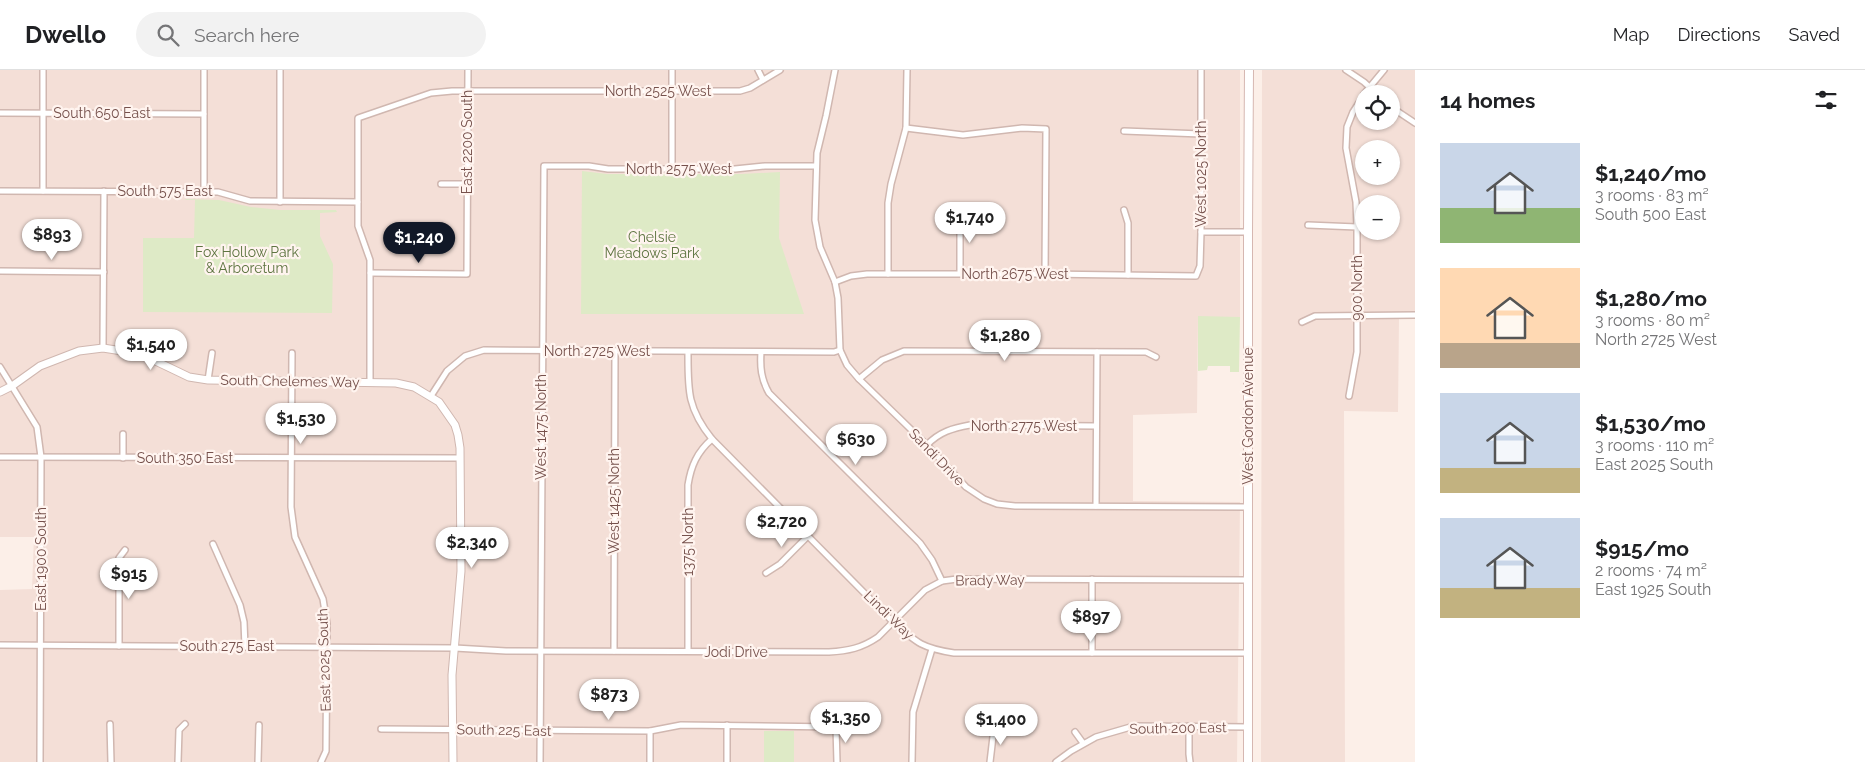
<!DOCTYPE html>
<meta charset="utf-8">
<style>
:root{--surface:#fff;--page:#f2f2f2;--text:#202124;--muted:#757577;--line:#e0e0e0;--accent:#111827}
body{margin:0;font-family:Raleway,sans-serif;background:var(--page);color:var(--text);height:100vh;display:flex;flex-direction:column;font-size:19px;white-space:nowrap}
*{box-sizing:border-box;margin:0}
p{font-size:16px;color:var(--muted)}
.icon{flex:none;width:28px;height:28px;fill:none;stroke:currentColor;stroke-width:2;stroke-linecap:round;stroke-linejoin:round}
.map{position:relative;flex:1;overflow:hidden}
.side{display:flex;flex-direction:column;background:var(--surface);width:450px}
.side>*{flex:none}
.buttons{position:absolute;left:1355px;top:15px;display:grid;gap:10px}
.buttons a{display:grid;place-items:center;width:45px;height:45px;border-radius:50%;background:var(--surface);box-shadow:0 1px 4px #0004;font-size:25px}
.price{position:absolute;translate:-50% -42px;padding:0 11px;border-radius:18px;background:#fff;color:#222;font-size:16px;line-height:32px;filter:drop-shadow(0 1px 2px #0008)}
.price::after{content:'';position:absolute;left:50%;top:30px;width:15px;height:11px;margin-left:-8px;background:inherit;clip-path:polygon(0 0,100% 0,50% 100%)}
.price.on{background:var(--accent);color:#fff}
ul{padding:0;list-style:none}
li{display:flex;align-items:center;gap:15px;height:125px;padding:0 25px}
li span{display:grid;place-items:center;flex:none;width:140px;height:100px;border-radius:0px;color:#555}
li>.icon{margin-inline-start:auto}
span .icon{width:60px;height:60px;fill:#fffc;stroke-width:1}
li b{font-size:21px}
h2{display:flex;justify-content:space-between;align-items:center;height:60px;padding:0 25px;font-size:21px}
header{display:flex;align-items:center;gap:30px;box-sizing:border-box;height:70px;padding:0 25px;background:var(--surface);border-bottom:1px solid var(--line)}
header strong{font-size:24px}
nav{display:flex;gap:28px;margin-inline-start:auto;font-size:18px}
.search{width:350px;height:45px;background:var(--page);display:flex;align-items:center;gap:12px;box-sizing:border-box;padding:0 18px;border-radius:28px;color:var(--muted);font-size:19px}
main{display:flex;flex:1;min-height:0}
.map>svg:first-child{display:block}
.residential{fill:#f4dfd7;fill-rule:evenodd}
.green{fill:#deeac6}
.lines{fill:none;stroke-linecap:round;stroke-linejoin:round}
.minor-casing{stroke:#d0b7b0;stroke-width:8}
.tertiary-casing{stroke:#d0b7b0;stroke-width:9}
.secondary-casing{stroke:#d6b7b1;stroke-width:10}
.minor{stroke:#fff;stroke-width:5}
.tertiary{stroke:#fff;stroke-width:7}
.secondary{stroke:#fff;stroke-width:8}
.labels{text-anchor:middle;stroke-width:4.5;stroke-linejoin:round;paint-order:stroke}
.street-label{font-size:14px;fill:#76514c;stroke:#fff4ef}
.park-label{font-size:14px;fill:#5e7541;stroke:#fff4ef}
</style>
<header>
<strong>Dwello</strong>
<div class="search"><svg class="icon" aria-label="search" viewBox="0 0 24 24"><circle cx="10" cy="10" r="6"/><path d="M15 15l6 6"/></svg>Search here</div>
<nav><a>Map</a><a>Directions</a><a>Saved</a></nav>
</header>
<main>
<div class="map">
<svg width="1415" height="692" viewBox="0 0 1415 692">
<rect width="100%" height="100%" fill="#fcefe8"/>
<!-- residential -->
<g class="residential">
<path d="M 0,0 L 1240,0 L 1240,247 L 1198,247 L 1197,343 L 1133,345 L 1133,431 L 1240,432 L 1237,692 L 0,692 L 0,520 L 32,519 L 34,467 L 0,467 Z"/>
<path d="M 1262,0 L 1415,0 L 1415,248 L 1399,248 L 1398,342 L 1344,341 L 1345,692 L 1261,692 ZM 1364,24 L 1391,24 L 1391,51 L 1364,51 ZM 1364,79 L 1391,79 L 1391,106 L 1364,106 ZM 1364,134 L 1391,134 L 1391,161 L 1364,161 Z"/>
</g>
<!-- green -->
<g class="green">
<path d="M 582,101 L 607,104 L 741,104 L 780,102 L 779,168 L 804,244 L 581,244 Z"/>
<path d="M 186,129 L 219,130 L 251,137 L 280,140 L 336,140 L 337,142 L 320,143 L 320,166 L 333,194 L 332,243 L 143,242 L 143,168 L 194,168 L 195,130 L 185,130 Z"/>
<path d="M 1198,246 L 1240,247 L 1239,302 L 1230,302 L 1230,296 L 1208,296 L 1207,300 L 1198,301 Z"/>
<rect x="764" y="661" width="30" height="31"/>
</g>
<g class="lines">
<defs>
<g id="minor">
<path d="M 672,0 L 672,99"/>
<path d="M 758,0 L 763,10"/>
<path d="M 835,0 L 826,46 L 817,83 L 815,150 L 820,177 L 835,212 L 838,228 L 840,280 L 847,295 L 859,309 L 927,375 L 966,417 L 984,429 L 997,434 L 1015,436 L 1248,437"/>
<path d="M 1346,0 L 1364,12 L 1377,24"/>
<path d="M 1364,24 L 1384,0"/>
<path d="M 1391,37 L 1415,53"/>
<path d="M 0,43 L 204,44"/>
<path d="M 906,58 L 963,65 L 1022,58 L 1046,59 L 1045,204"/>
<path d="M 1124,61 L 1201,64"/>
<path d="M 441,114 L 467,114"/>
<path d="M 0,121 L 218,122 L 250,131 L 358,132"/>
<path d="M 43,121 L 43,0"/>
<path d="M 204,122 L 204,0"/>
<path d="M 280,132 L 280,0"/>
<path d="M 1124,140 L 1128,153 L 1128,205"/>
<path d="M 1308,155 L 1357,157"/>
<path d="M 1201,162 L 1248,162"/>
<path d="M 0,201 L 104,202"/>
<path d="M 370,203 L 467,204 L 468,0"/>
<path d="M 960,203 L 960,155 L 964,142"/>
<path d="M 888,204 L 888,133 L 891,114 L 906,58 L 907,0"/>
<path d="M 835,212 L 851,206 L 867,204 L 1045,204 L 1196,206 L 1200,196 L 1201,162 L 1201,0"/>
<path d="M 1302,252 L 1315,246 L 1415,245"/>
<path d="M 103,278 L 104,121"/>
<path d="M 688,282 C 688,320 687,338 712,369 L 893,552 C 917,573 922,578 954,583 L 1248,583"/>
<path d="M 761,282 C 760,297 761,309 769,323 L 920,473 L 932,490 L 942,511"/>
<path d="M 292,283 L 291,437 L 295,467 L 323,529 L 327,554 L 326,681 L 321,692"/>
<path d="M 0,297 L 37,357 L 41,387 L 40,692"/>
<path d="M 859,309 L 882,290 L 904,281 L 1146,282 L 1156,287"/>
<path d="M 208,310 L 212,283"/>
<path d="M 370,312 L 370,190 L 358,156 L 358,48 L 431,23 L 452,21 L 740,21 L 750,18 L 780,0"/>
<path d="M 431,326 L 447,301 L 465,286 L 484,280 L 834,282 L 840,280"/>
<path d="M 1349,326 L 1357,282 L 1357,157 L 1356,132 L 1346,78 L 1347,57 L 1353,42 L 1364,25"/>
<path d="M 123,364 L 123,388"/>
<path d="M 927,375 C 939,362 953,358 970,355 L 1096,356"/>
<path d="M 0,387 L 460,388"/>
<path d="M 1096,436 L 1097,282"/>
<path d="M 213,474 L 240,535 L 244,552 L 245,577"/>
<path d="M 766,503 L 780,494 L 808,466"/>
<path d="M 1092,509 L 1092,583"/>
<path d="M 0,575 L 455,578 L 506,581 L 829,582 C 848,581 862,578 878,567 L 925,520 L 942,511 L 957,509 L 1248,510"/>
<path d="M 119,576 L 119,488 L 125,480"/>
<path d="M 614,581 L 615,281"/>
<path d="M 688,581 L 688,415 C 691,396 697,382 712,369"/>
<path d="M 110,654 L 111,692"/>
<path d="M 727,655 L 727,692"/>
<path d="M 1189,656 L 1189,684 L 1190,692"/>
<path d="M 381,659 L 650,661 L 681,655 L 836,657 L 837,692"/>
<path d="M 1075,662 L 1083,673"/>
<path d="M 178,692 L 179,660 L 185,654"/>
<path d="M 258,692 L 259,655"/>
<path d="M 540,692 L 544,96 L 589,96 L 608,99 L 735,99 L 765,96 L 815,96"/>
<path d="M 650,692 L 650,661"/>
<path d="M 912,692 L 913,642 L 932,579"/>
<path d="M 990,692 L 994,658"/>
<path d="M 1056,692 L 1071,681 L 1096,667 L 1134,656 L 1249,657"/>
</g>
<path id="tertiary" d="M 0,322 L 12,316 L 40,296 L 79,281 L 103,278 L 141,284 L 189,307 L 208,310 L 396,313 L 414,317 L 439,332 L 455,355 L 458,365 L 460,378 L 461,501 L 452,605 L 453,692"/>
<path id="secondary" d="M 1248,692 L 1248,162 L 1249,0"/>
</defs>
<!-- minor casing -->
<use href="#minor" class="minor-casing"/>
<!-- tertiary casing -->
<use href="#tertiary" class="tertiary-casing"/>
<!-- secondary casing -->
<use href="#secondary" class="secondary-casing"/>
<!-- minor -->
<use href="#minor" class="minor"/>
<!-- tertiary -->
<use href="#tertiary" class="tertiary"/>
<!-- secondary -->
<use href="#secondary" class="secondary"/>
</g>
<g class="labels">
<!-- street labels -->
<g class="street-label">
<text x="658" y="26">North 2525 West</text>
<text x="102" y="48">South 650 East</text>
<text transform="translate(467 72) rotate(-90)" y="5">East 2200 South</text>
<text x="679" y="104">North 2575 West</text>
<text transform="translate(1201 104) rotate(-90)" y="5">West 1025 North</text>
<text x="165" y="126">South 575 East</text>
<text x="1015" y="209">North 2675 West</text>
<text transform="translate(1357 218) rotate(-90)" y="5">900 North</text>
<text x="597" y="286">North 2725 West</text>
<text transform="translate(290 311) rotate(1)" y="5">South Chelemes Way</text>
<text transform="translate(1248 346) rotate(-90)" y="5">West Gordon Avenue</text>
<text x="1024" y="361">North 2775 West</text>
<text transform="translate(541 357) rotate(-90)" y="5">West 1475 North</text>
<text transform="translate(937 387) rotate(46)" y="5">Sandi Drive</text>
<text x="185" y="393">South 350 East</text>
<text transform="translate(614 431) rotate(-90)" y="5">West 1425 North</text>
<text transform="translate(688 472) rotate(-90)" y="5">1375 North</text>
<text transform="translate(41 489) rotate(-90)" y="5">East 1900 South</text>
<text transform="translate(990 510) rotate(-1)" y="5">Brady Way</text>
<text transform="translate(889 545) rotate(44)" y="5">Lindi Way</text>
<text x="227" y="581">South 275 East</text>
<text x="736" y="587">Jodi Drive</text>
<text transform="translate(324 590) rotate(-92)" y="5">East 2025 South</text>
<text transform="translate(1178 658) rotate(-1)" y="5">South 200 East</text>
<text transform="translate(504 660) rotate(1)" y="5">South 225 East</text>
</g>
<!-- park labels -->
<g class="park-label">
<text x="652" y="172">Chelsie<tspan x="652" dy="16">Meadows Park</tspan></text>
<text x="247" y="187">Fox Hollow Park<tspan x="247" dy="16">&amp; Arboretum</tspan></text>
</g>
</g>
</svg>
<div class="buttons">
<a><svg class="icon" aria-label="locate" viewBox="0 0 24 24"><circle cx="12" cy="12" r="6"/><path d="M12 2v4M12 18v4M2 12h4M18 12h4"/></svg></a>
<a>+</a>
<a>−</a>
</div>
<b class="price" style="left:970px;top:174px">$1,740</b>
<b class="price" style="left:52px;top:191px">$893</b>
<b class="price on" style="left:419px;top:194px">$1,240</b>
<b class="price" style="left:1005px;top:292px">$1,280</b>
<b class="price" style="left:151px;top:301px">$1,540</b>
<b class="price" style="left:301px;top:375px">$1,530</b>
<b class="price" style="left:856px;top:396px">$630</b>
<b class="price" style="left:782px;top:478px">$2,720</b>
<b class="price" style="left:472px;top:499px">$2,340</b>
<b class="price" style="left:129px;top:530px">$915</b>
<b class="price" style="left:1091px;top:573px">$897</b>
<b class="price" style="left:609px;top:651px">$873</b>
<b class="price" style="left:846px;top:674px">$1,350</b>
<b class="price" style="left:1001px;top:676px">$1,400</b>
</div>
<section class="side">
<h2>14 homes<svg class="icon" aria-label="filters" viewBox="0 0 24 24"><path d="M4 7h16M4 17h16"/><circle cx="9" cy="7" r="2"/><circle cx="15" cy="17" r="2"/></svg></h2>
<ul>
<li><span style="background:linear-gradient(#c9d6e8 65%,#8fb573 0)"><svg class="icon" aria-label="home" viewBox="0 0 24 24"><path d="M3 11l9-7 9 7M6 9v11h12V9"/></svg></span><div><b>$1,240/mo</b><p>3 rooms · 83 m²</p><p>South 500 East</p></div></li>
<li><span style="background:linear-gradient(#ffd9b3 75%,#b9a48a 0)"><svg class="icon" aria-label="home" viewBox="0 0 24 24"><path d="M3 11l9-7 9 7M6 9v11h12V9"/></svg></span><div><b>$1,280/mo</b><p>3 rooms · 80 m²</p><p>North 2725 West</p></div></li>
<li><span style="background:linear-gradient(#c9d6e8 75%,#c2b280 0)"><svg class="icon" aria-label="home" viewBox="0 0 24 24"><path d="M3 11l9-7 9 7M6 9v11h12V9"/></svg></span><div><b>$1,530/mo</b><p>3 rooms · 110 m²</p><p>East 2025 South</p></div></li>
<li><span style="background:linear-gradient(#c9d6e8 70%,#c2b280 0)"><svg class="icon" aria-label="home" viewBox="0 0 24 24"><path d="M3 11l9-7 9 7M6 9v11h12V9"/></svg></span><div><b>$915/mo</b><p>2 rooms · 74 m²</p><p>East 1925 South</p></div></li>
</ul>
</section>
</main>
